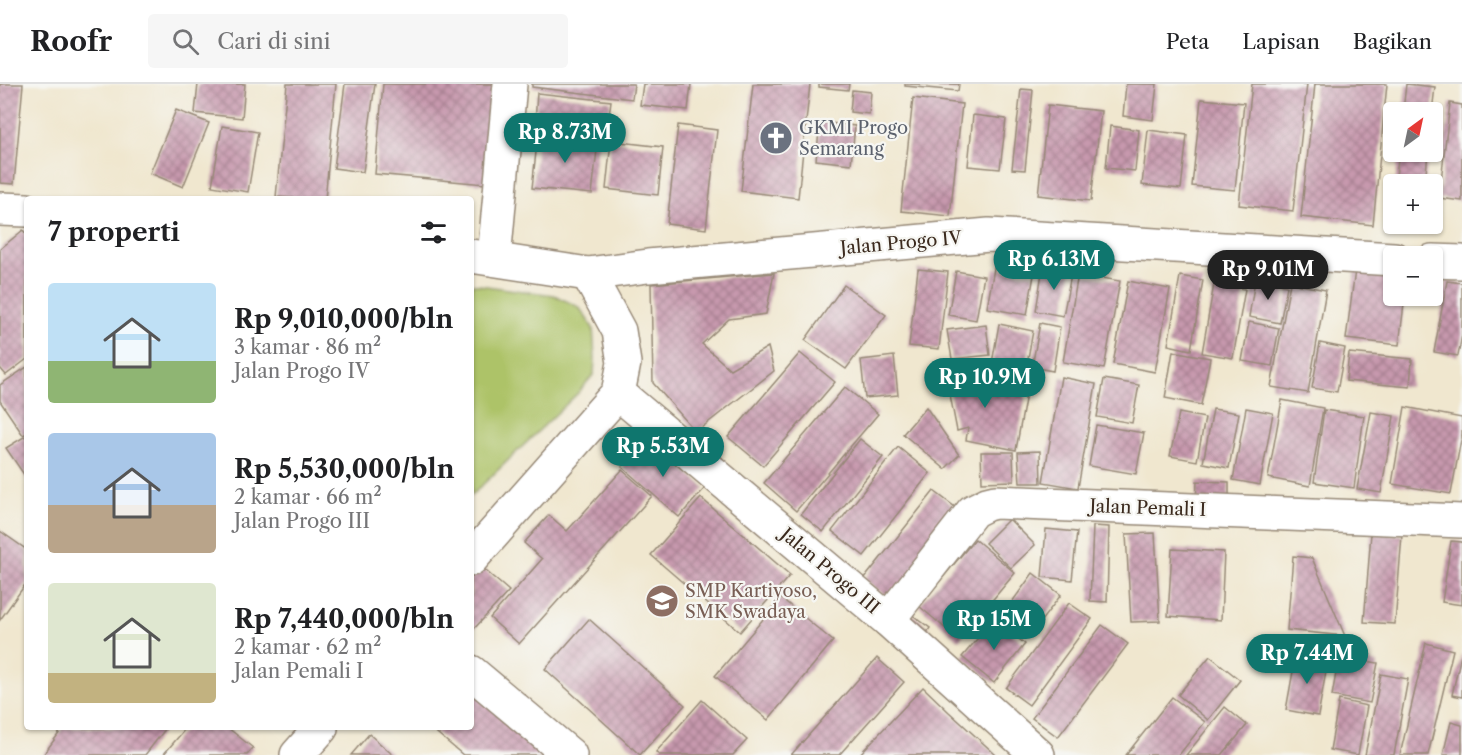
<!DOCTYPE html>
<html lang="id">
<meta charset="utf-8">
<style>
:root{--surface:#fff;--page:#f6f6f6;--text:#202124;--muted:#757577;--line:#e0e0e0;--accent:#0f766e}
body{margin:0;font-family:"Libre Caslon Text",serif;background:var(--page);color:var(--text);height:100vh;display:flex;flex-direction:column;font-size:22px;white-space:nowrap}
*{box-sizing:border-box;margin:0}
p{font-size:20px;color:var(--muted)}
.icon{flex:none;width:33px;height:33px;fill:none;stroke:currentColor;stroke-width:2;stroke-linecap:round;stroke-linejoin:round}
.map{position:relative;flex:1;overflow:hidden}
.panel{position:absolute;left:24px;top:112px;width:450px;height:534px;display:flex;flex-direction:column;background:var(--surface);border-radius:6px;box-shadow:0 2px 4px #0004}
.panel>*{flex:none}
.needle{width:39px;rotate:33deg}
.buttons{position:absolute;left:1383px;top:18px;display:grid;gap:12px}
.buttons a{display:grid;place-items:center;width:60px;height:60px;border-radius:6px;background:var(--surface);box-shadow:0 2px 4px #0004;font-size:30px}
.price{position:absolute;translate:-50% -51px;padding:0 14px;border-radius:21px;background:var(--accent);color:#fff;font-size:20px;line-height:39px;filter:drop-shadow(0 2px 3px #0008)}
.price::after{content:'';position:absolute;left:50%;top:36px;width:18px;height:14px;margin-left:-9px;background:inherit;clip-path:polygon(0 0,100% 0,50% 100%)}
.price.active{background:#222;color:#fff}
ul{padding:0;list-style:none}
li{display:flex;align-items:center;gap:18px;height:150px;padding:0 24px}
li span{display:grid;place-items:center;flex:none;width:168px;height:120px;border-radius:6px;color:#555}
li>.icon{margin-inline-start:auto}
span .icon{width:72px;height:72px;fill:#fffc;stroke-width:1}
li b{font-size:26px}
h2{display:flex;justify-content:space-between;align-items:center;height:72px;padding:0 24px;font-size:26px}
header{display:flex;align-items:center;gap:36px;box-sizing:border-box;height:84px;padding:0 30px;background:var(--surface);border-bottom:2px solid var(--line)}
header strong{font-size:28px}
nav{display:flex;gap:33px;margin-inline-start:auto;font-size:21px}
.search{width:420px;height:54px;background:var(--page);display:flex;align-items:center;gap:15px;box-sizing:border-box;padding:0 21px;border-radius:6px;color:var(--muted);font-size:22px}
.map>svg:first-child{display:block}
.park{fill:#adc367;stroke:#747642;stroke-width:1.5}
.building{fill:url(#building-cross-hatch)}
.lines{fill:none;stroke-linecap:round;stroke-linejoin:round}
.minor-casing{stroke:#968876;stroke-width:36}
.minor{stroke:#fff;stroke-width:33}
.labels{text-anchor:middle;stroke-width:4.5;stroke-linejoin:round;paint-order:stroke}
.worship-label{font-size:18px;fill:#5b616d;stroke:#f6f6f2;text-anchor:start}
.street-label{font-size:18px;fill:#3b2a1e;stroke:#f6f6f2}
.education-label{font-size:18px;fill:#785e54;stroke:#f6f6f2;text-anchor:start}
</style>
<header>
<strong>Roofr</strong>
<div class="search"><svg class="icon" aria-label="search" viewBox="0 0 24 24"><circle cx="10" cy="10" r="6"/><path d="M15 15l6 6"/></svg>Cari di sini</div>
<nav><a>Peta</a><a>Lapisan</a><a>Bagikan</a></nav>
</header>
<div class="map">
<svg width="1462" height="671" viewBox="0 0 1462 671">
<defs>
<pattern id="building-cross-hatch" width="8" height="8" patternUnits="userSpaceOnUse" patternTransform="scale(1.5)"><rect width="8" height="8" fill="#c799ae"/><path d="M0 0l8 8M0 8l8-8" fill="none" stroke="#a37d8d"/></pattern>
</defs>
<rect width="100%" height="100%" fill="#f6f6f2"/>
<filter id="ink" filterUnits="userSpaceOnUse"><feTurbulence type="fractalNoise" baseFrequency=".0167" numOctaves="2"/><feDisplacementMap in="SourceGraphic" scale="12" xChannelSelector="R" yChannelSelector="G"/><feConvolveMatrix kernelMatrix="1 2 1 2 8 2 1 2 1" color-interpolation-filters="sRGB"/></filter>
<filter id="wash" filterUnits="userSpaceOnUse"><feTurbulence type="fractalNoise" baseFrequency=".008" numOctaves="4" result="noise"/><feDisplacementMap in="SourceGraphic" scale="24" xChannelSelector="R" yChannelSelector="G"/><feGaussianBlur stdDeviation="1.35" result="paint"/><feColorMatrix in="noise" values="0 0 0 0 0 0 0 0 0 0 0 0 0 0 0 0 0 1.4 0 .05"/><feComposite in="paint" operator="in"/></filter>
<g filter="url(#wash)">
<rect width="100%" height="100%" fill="#f0e7cf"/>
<!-- park -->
<path class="park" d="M 471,200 L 554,211 L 579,223 L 593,244 L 595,274 L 594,290 L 578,309 L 471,412 Z"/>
<g id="blocks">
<!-- building -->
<g class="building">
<path d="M 0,0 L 23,0 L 14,100 L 0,99 Z"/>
<path d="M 198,0 L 245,0 L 242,34 L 195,29 Z"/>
<path d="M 287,0 L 336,0 L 325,116 L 276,113 Z"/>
<path d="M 345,0 L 375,0 L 363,88 L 334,84 Z"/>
<path d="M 383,0 L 495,0 L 485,100 L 375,90 Z"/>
<path d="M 532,0 L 634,0 L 632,15 L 532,3 Z"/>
<path d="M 643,0 L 691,0 L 688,26 L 640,21 Z"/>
<path d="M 753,0 L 810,0 L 798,114 L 741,107 Z"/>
<path d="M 819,0 L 849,0 L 848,6 L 819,3 Z"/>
<path d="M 905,0 L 959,0 L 958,7 L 905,2 Z"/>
<path d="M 1126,0 L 1157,0 L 1153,36 L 1123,32 Z"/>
<path d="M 1252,0 L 1307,0 L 1293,127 L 1239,121 Z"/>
<path d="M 1315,0 L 1387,0 L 1373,141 L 1301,133 Z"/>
<path d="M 1406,0 L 1435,3 L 1432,28 L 1403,28 Z"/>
<path d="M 1021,5 L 1033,6 L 1025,86 L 1012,85 Z"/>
<path d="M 852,6 L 871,8 L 869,30 L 850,28 Z"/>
<path d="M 537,9 L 611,17 L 607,46 L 535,38 Z"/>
<path d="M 913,14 L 962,20 L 950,132 L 901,127 Z"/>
<path d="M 1201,15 L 1244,19 L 1235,106 L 1192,102 Z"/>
<path d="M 1450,19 L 1462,21 L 1462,117 L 1439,114 Z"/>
<path d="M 1048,21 L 1101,27 L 1091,117 L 1038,111 Z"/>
<path d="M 176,26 L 209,39 L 183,103 L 150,89 Z"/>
<path d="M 973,31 L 1006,35 L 1000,85 L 968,82 Z"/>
<path d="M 820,38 L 855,42 L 851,80 L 816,76 Z"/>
<path d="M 678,41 L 717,46 L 706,145 L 667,140 Z"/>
<path d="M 222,42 L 258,48 L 248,108 L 212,102 Z"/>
<path d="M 1110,42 L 1139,46 L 1135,87 L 1106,84 Z"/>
<path d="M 1148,46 L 1187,51 L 1181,105 L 1142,101 Z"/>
<path d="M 538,50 L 598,57 L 592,110 L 532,104 Z"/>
<path d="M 611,57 L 663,63 L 658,111 L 606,105 Z"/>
<path d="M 1399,68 L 1428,68 L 1425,100 L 1395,100 Z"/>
<path d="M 23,146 L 27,151 L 27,275 L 6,291 L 0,284 L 0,165 Z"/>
<path d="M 1043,182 L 1072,186 L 1063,232 L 1036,227 Z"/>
<path d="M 994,184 L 1034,191 L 1027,231 L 987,224 Z"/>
<path d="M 918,185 L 948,188 L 939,265 L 909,262 Z"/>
<path d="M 1355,186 L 1394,191 L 1394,212 L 1405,212 L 1399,261 L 1346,255 Z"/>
<path d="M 956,187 L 984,192 L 976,236 L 948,231 Z"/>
<path d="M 774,189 L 766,230 L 729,235 L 702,260 L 730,285 L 768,263 L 774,287 L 696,348 L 653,299 L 651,200 Z"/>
<path d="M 1078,190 L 1120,197 L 1104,285 L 1063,278 Z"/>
<path d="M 1180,192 L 1203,196 L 1191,266 L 1168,261 Z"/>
<path d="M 1255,196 L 1287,202 L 1280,239 L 1249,233 Z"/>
<path d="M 1128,197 L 1170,205 L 1155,288 L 1113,280 Z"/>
<path d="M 1447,197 L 1462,199 L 1462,251 L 1458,272 L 1434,268 Z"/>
<path d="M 1290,199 L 1326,206 L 1308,309 L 1271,303 Z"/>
<path d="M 1214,200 L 1245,205 L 1233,274 L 1202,269 Z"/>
<path d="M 844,201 L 886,231 L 846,285 L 805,256 Z"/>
<path d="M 1249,238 L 1279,244 L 1272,282 L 1242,277 Z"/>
<path d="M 1040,239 L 1060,243 L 1053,287 L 1032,283 Z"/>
<path d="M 999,240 L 1033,247 L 1026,285 L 992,279 Z"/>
<path d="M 986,241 L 990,271 L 952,275 L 947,246 Z"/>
<path d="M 1320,259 L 1345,264 L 1337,308 L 1312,304 Z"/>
<path d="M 1173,267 L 1210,274 L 1201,321 L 1165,314 Z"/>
<path d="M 800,269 L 835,298 L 763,382 L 728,353 Z"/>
<path d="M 1349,269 L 1412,275 L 1410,303 L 1346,297 Z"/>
<path d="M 894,272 L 898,311 L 865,314 L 861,276 Z"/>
<path d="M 27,283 L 27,349 L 23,351 L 0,317 L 0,301 Z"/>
<path d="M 983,283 L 988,303 L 1026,310 L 1016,366 L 966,356 L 968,344 L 957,347 L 946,290 Z"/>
<path d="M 1061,293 L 1096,300 L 1078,404 L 1043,398 Z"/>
<path d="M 1104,295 L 1139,301 L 1132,339 L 1097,333 Z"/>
<path d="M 845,303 L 878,330 L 796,427 L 764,399 Z"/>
<path d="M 1282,316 L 1323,324 L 1310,402 L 1268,394 Z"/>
<path d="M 926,323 L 959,371 L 945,385 L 903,350 Z"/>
<path d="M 1405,323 L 1462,334 L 1462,350 L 1451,410 L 1392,400 Z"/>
<path d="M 1246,324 L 1273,329 L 1260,401 L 1233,396 Z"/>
<path d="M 1213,325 L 1239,329 L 1229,384 L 1203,379 Z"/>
<path d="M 1324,326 L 1364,332 L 1354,404 L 1314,398 Z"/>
<path d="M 1371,328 L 1394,332 L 1381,409 L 1357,405 Z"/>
<path d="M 1179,329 L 1205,334 L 1197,377 L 1170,372 Z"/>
<path d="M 1096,341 L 1144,349 L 1136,390 L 1089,382 Z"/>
<path d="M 27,351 L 27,395 L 6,364 Z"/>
<path d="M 647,354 L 705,404 L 679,433 L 622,383 Z"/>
<path d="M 860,355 L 883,373 L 823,448 L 801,430 Z"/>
<path d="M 898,363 L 930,389 L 864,472 L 832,447 Z"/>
<path d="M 1040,367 L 1041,399 L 1020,399 L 1018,368 Z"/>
<path d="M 981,368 L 1013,368 L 1014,397 L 982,398 Z"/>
<path d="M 622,386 L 652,412 L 519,560 L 490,534 L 542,475 L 524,459 L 549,431 L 567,447 Z"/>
<path d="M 1197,397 L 1229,398 L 1229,420 L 1196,420 Z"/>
<path d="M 934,407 L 964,430 L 893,518 L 864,495 Z"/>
<path d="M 701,414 L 790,491 L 740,548 L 651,471 Z"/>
<path d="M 1009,435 L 1035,461 L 1011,484 L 985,459 Z"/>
<path d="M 1093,442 L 1109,443 L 1107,518 L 1090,517 Z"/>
<path d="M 1046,445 L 1077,448 L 1072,496 L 1042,493 Z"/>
<path d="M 0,447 L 27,466 L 27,498 L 0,536 Z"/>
<path d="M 1155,449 L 1160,537 L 1131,538 L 1126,450 Z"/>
<path d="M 1371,449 L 1402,451 L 1395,540 L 1364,538 Z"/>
<path d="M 975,455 L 1015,489 L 959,556 L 919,522 Z"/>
<path d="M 1451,457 L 1462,458 L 1462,521 L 1442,518 Z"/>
<path d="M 1172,465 L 1224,468 L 1221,536 L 1168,532 Z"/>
<path d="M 1293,472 L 1312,474 L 1345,552 L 1287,546 Z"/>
<path d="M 479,481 L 509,507 L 471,548 L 471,490 Z"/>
<path d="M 1033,489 L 1061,511 L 1031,550 L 1004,529 Z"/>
<path d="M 781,514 L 833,557 L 768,636 L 715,592 Z"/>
<path d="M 1069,519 L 1092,535 L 1029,621 L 1006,604 Z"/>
<path d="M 911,530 L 930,544 L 921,558 L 901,544 Z"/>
<path d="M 589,535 L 685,621 L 640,671 L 545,585 Z"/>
<path d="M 994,535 L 1025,560 L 994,599 L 962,573 Z"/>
<path d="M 1102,541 L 1128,560 L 1058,653 L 1032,634 Z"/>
<path d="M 1426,559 L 1453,566 L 1428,671 L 1400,671 Z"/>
<path d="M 1296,571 L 1328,576 L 1318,632 L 1286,626 Z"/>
<path d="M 1461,571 L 1462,571 L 1462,613 L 1452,611 Z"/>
<path d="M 1210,572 L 1240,596 L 1208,636 L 1178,611 Z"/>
<path d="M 1339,572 L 1378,579 L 1370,619 L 1332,612 Z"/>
<path d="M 877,574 L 904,598 L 839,671 L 791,671 Z"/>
<path d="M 1381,590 L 1408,595 L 1394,671 L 1365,671 Z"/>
<path d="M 471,596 L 547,671 L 463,671 L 431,644 L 471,644 Z"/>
<path d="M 923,603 L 949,628 L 996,671 L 859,671 Z"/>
<path d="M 1172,613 L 1205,638 L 1179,671 L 1126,671 Z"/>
<path d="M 702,616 L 747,656 L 733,671 L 659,671 L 656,668 Z"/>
<path d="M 1339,616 L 1367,622 L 1358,671 L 1330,666 Z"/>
<path d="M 1225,623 L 1247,641 L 1222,671 L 1186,671 Z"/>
<path d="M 1451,638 L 1462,641 L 1462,671 L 1443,671 Z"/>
<path d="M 63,644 L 166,644 L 145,671 L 43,671 Z"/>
<path d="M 186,644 L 228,644 L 253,664 L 247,671 L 163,671 Z"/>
<path d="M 369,650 L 393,671 L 351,671 Z"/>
</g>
</g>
</g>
<g filter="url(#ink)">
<use href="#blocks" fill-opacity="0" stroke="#968876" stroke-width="1.5"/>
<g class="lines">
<defs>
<g id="minor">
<path d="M 0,125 L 27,126"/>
<path d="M 471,172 L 588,190 L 648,182 L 989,151 L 1394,175"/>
<path d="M 494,175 L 510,0"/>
<path d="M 1432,177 L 1462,178"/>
<path d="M 618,309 L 888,536 L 1038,671"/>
<path d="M 471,475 L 618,309 L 624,279 L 619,247 L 588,190"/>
<path d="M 888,536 L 973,427 L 987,420 L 995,418 L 1462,437"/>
<path d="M 471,588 L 570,671"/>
<path d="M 297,671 L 321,644"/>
</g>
</defs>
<!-- minor casing -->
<use href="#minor" class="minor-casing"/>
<!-- minor -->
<use href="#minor" class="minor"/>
</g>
</g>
<!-- icons -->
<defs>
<symbol id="church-disc" viewBox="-11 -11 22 22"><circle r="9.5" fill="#6b7280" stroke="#f6f6f2"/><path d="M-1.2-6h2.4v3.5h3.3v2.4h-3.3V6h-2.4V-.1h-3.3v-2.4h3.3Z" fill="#fff"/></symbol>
<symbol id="school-disc" viewBox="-11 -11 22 22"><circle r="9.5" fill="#8d6e63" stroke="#f6f6f2"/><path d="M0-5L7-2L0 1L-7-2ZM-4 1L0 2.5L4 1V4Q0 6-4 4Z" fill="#fff"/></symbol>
</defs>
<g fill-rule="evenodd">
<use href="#church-disc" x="757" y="35" width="38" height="38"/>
<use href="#school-disc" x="643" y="498" width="38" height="38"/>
</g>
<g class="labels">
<!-- worship labels -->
<g class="worship-label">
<text x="799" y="50">GKMI Progo<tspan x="799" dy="21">Semarang</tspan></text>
</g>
<!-- street labels -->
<g class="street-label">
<text transform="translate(901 159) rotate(-5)" y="6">Jalan Progo IV</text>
<text transform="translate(1148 424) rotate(2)" y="6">Jalan Pemali I</text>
<text transform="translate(830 487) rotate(40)" y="6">Jalan Progo III</text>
</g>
<!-- education labels -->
<g class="education-label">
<text x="685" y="513">SMP Kartiyoso,<tspan x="685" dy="21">SMK Swadaya</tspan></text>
</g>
</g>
</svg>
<div class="buttons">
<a><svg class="needle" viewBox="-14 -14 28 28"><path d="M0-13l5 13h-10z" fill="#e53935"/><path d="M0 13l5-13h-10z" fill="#757577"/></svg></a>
<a>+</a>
<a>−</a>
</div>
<b class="price" style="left:565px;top:80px">Rp 8.73M</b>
<b class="price" style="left:1054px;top:207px">Rp 6.13M</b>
<b class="price active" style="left:1268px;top:217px">Rp 9.01M</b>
<b class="price" style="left:985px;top:325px">Rp 10.9M</b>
<b class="price" style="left:663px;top:394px">Rp 5.53M</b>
<b class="price" style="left:994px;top:567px">Rp 15M</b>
<b class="price" style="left:1307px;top:601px">Rp 7.44M</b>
<section class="panel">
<h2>7 properti<svg class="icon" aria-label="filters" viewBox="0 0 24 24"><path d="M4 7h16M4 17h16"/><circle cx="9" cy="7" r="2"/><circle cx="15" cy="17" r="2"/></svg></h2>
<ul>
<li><span style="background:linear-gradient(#bfe0f5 65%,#8fb573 0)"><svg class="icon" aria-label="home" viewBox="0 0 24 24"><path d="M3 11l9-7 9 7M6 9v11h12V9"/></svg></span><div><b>Rp 9,010,000/bln</b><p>3 kamar · 86 m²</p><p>Jalan Progo IV</p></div></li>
<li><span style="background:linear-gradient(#a9c7e8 60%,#b9a48a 0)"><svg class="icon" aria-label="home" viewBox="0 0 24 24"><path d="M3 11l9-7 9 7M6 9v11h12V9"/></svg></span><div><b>Rp 5,530,000/bln</b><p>2 kamar · 66 m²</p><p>Jalan Progo III</p></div></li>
<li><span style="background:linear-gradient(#dfe7d0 75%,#c2b280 0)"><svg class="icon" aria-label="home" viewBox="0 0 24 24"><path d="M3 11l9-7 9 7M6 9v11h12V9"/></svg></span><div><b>Rp 7,440,000/bln</b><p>2 kamar · 62 m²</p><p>Jalan Pemali I</p></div></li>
</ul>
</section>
</div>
